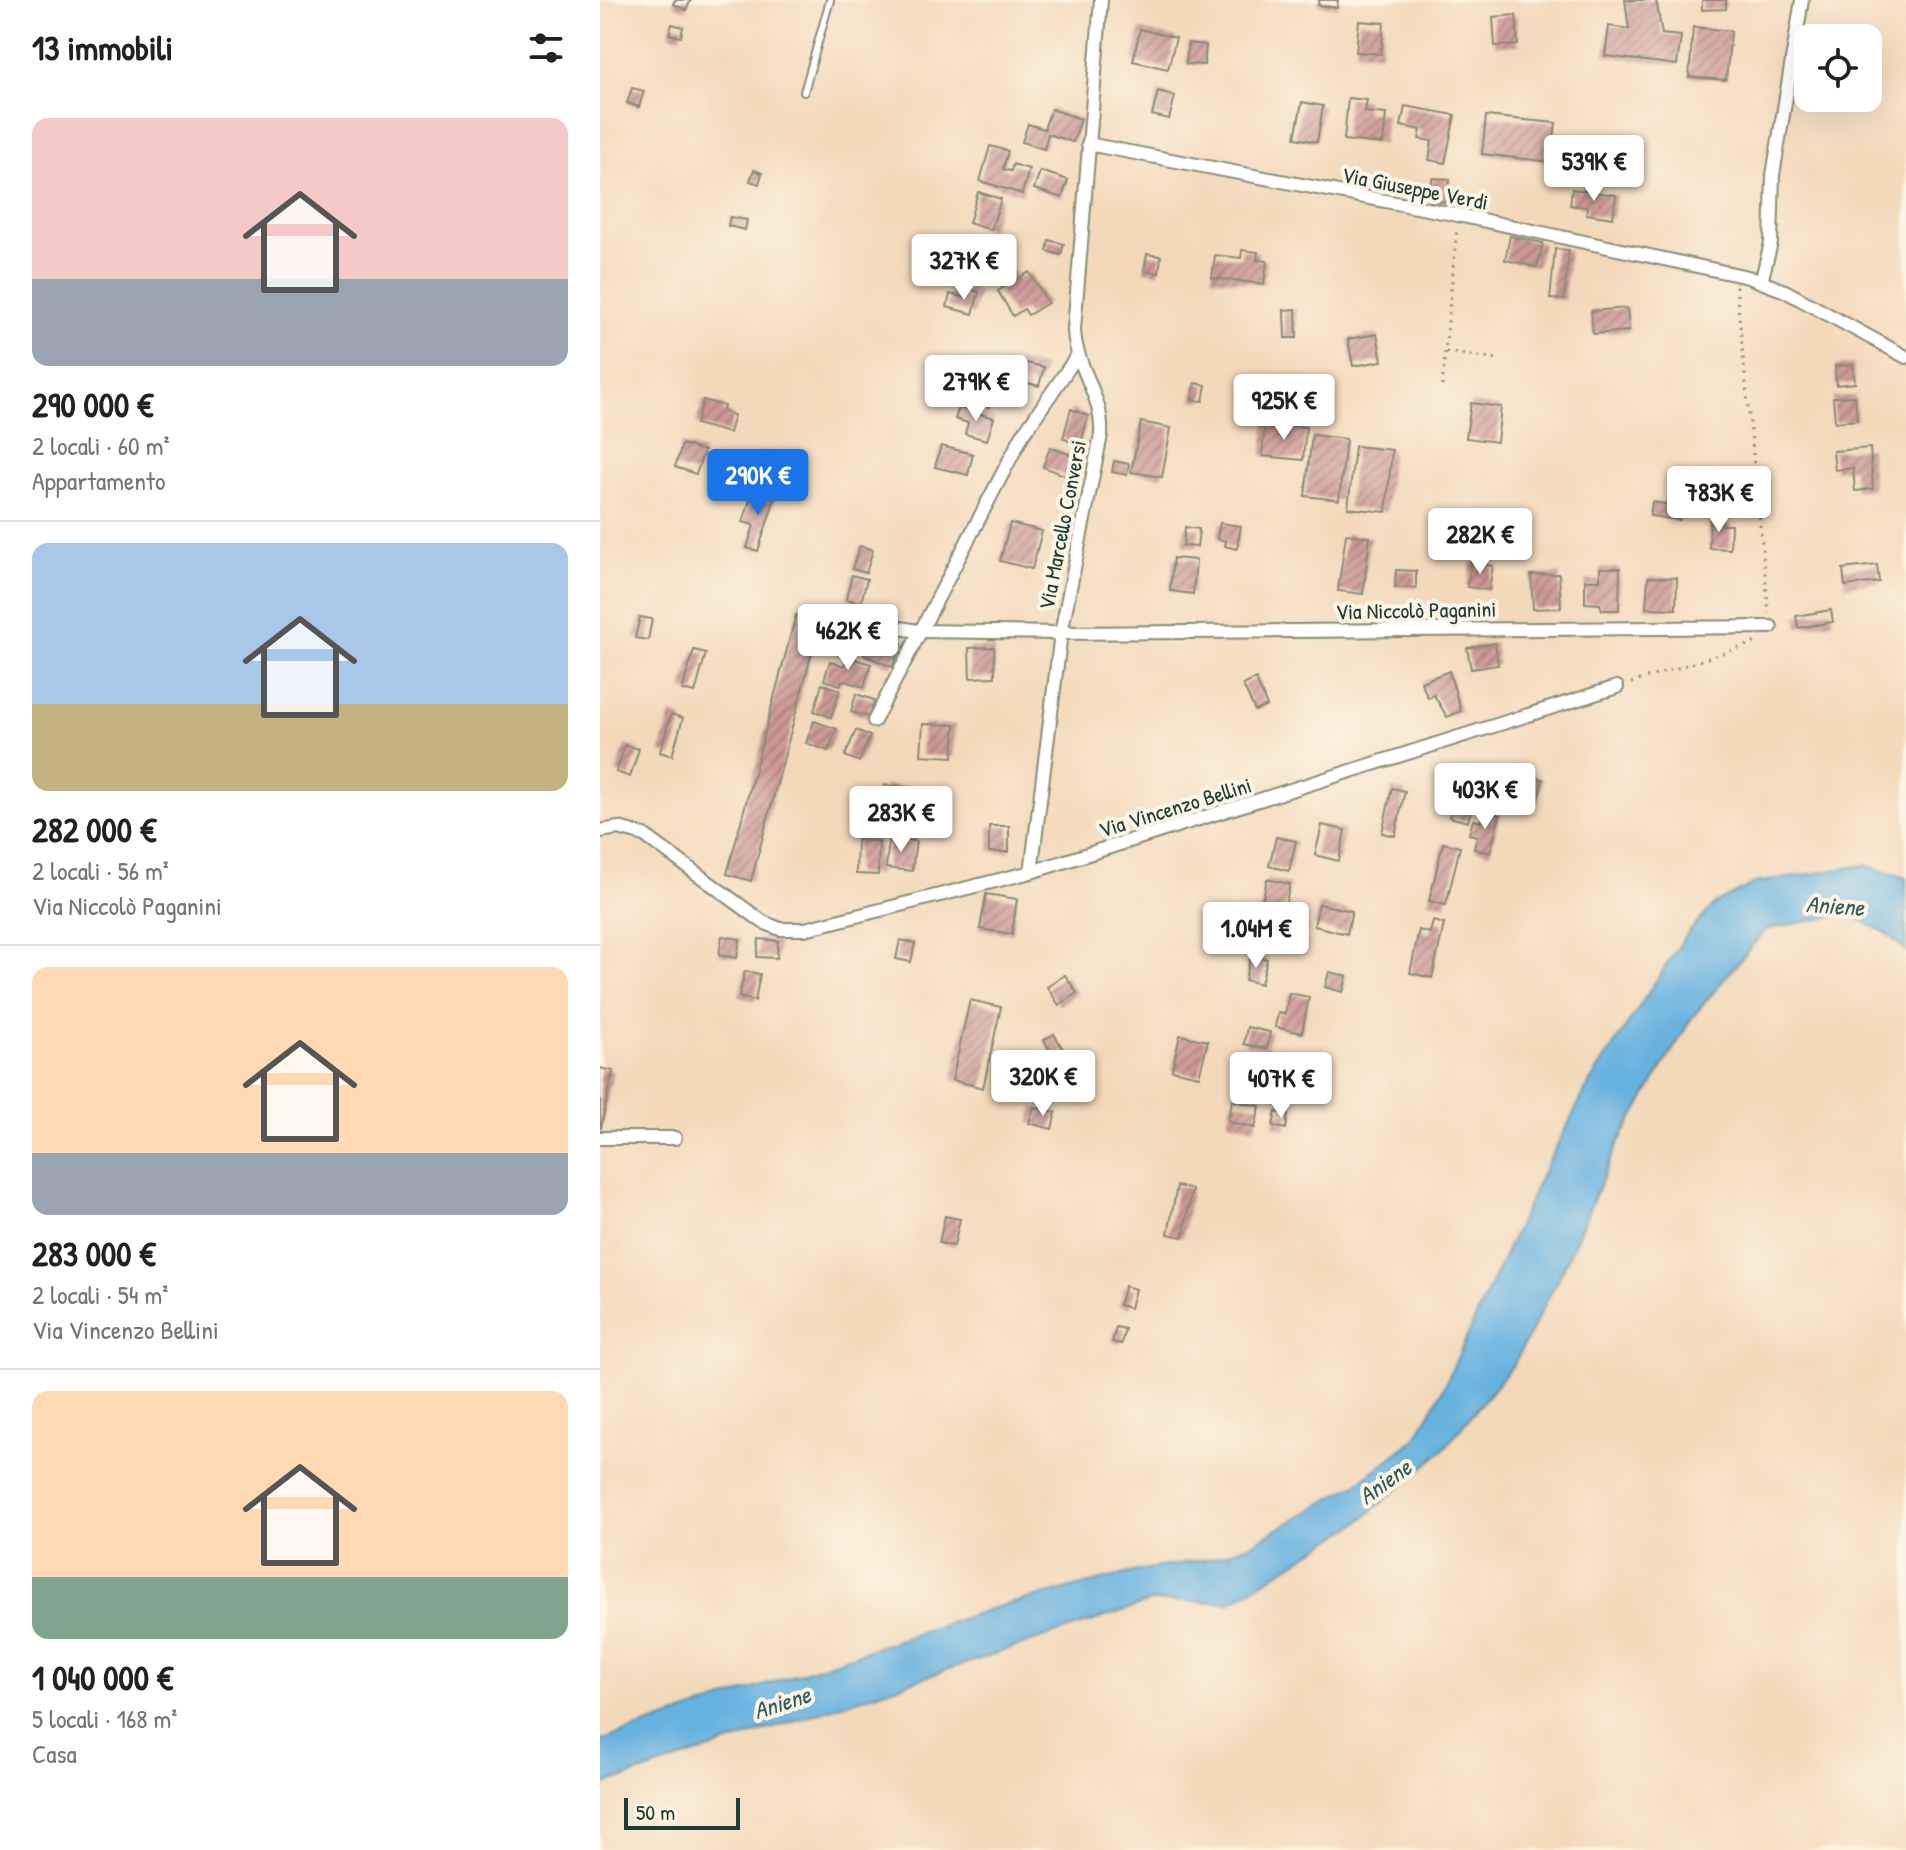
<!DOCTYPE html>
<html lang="it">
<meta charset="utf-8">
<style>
:root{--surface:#fff;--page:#f6f6f6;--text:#202124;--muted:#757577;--line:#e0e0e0;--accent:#1a73e8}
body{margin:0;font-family:"Patrick Hand",sans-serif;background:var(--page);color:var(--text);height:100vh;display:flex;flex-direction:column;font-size:30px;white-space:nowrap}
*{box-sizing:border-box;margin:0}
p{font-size:26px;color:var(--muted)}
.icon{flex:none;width:44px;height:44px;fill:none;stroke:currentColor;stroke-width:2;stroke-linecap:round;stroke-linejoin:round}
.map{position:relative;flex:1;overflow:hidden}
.details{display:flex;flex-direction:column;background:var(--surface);width:600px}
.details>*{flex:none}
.tools{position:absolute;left:1194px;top:24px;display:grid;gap:16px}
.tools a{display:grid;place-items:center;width:88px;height:88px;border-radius:16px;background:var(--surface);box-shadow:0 8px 32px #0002;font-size:40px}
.scale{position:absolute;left:24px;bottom:20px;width:116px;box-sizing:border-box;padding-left:8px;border:4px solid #1f3d34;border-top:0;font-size:22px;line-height:28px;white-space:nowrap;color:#1f3d34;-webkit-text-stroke:6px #fcf5e5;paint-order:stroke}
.price{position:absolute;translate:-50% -68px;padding:0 18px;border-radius:8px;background:#fff;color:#222;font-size:26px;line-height:52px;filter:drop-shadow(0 2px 4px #0008)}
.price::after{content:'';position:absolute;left:50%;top:48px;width:24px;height:18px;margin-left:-12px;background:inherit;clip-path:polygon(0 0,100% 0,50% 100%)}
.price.selected{background:var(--accent);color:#fff}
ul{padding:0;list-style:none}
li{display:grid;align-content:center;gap:16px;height:424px;padding:0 32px}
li+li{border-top:2px solid var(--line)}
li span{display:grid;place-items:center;height:248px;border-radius:16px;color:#555}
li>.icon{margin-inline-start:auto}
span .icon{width:144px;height:144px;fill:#fffc;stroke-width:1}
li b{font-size:34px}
h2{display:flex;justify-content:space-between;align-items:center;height:96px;padding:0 32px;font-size:34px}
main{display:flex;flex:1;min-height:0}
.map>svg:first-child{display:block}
.water{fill:#68b2e0;stroke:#44788a;stroke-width:2}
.building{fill:url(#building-hatch)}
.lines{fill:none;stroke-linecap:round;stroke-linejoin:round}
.service-casing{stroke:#898b77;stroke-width:10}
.minor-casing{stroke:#898b77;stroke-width:16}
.path{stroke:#898b77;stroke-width:3;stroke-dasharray:2 6;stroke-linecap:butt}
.service{stroke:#fff;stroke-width:6}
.minor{stroke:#fff;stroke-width:12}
.labels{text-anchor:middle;stroke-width:8;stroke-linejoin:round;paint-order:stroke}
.street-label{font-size:22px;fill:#1f3d34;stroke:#fcf5e5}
.water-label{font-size:24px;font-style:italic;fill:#315a5f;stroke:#fcf5e5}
</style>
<main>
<section class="details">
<h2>13 immobili<svg class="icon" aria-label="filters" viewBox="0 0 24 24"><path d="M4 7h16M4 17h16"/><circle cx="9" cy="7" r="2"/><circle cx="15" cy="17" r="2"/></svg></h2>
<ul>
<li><span style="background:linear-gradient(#f6c9c9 65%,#9aa5b1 0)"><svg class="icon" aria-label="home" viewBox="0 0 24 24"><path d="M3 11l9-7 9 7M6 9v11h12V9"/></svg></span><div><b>290 000 €</b><p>2 locali · 60 m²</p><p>Appartamento</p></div></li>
<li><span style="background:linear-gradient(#a9c7e8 65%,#c2b280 0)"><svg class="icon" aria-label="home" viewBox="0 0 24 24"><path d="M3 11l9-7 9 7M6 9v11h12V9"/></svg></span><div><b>282 000 €</b><p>2 locali · 56 m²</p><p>Via Niccolò Paganini</p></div></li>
<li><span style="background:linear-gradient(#ffd9b3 75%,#9aa5b1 0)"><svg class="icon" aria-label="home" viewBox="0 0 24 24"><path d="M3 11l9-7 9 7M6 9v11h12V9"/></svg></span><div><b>283 000 €</b><p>2 locali · 54 m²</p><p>Via Vincenzo Bellini</p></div></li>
<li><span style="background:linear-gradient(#ffd9b3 75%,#7fa58c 0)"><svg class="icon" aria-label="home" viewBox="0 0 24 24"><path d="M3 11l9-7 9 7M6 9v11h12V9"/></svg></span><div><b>1 040 000 €</b><p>5 locali · 168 m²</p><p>Casa</p></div></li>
</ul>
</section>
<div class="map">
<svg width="1306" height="1850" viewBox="0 0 1306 1850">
<defs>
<pattern id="building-hatch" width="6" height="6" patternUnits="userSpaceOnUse" patternTransform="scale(2)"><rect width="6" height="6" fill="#cd9996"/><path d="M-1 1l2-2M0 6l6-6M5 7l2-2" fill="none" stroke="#a67e7b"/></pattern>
</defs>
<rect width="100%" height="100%" fill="#fcf5e5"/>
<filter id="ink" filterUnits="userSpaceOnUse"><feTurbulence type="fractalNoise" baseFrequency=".0125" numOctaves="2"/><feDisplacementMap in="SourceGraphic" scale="16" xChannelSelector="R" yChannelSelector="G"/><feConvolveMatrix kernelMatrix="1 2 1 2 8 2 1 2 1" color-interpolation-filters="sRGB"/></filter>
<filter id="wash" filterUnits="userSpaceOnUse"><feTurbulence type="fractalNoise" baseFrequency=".006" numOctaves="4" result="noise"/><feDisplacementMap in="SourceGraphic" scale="32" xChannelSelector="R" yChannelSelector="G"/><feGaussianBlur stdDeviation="1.8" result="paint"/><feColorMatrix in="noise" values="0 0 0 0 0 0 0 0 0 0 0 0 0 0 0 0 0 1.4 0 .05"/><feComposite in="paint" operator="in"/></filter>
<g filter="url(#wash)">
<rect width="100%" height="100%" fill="#f3d9ba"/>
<!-- water -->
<path class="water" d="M 1265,865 L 1306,878 L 1306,951 L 1286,933 L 1247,913 L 1165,930 L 1091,1019 L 1017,1145 L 965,1265 L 914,1364 L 842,1451 L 758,1523 L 631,1602 L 553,1601 L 0,1786 L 0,1741 L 390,1609 L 537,1571 L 613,1558 L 650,1545 L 758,1483 L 815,1439 L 842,1391 L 940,1178 L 990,1082 L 1086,935 L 1116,903 L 1155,883 Z"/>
<g id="blocks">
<!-- building -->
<g class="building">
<path d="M 75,0 L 91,0 L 86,10 L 73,4 Z"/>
<path d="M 719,0 L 738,0 L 737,8 L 718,5 Z"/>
<path d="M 1025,0 L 1056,0 L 1062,34 L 1081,36 L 1077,65 L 1005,56 L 1009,26 L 1029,29 Z"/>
<path d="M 1102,0 L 1126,0 L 1126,9 L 1102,10 Z"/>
<path d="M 916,15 L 918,45 L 895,46 L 893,17 Z"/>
<path d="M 759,21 L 784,23 L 781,54 L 756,52 Z"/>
<path d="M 72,24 L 83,27 L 81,37 L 69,34 Z"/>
<path d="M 1093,27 L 1131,31 L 1126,80 L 1089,77 Z"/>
<path d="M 540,29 L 576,38 L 568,69 L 533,61 Z"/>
<path d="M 588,43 L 606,45 L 604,65 L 586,64 Z"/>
<path d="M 32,88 L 44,91 L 39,107 L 27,103 Z"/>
<path d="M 558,91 L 575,96 L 569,119 L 552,115 Z"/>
<path d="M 748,98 L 767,100 L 765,112 L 786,114 L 783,144 L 744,140 Z"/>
<path d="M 702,102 L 723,106 L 717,142 L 695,138 Z"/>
<path d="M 805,106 L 855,115 L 845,163 L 829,160 L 832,141 L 819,139 L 821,130 L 801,126 Z"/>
<path d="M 451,109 L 481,119 L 473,142 L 448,134 L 444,149 L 422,142 L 428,124 L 444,129 Z"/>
<path d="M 886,116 L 956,123 L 951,162 L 882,154 Z"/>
<path d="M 390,146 L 408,151 L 403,169 L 411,171 L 413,164 L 429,169 L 422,194 L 380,181 Z"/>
<path d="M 154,170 L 162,173 L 159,184 L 150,181 Z"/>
<path d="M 440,171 L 468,180 L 462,198 L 434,189 Z"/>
<path d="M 832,178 L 850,179 L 848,202 L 831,201 Z"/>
<path d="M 972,189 L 1016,195 L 1013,218 L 986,214 L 987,207 L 970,205 Z"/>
<path d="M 378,192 L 401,199 L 391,230 L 369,223 Z"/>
<path d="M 130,217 L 147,220 L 145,230 L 128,226 Z"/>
<path d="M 910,236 L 943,243 L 937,267 L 905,260 Z"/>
<path d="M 449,240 L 464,244 L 461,255 L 447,251 Z"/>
<path d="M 955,249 L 969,250 L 964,300 L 950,299 Z"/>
<path d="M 642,250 L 658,252 L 657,260 L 667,261 L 664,284 L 612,278 L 615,255 L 641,258 Z"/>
<path d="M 547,254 L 561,256 L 559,273 L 544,271 Z"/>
<path d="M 412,270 L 417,279 L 429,272 L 448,303 L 428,315 L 424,309 L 413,316 L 398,291 L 408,285 L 403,276 Z"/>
<path d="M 368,289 L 379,292 L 373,314 L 347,307 L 350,294 L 366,298 Z"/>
<path d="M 1027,308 L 1029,331 L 993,334 L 991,311 Z"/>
<path d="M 696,309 L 697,338 L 685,338 L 684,310 Z"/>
<path d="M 777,334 L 782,361 L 753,366 L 748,339 Z"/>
<path d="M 418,361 L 444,367 L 439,386 L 413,379 Z"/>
<path d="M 1253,364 L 1255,383 L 1236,385 L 1235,366 Z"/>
<path d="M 364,376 L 394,382 L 389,407 L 358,400 Z"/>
<path d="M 595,383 L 606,385 L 603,401 L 592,400 Z"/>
<path d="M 1255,396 L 1257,420 L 1235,422 L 1233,397 Z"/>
<path d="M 103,400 L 124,406 L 123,411 L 134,415 L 129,433 L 96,424 Z"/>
<path d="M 871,403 L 901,407 L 897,442 L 866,438 Z"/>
<path d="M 359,408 L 394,418 L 387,440 L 365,434 L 368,423 L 355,419 Z"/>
<path d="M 471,409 L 488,416 L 480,447 L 463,438 Z"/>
<path d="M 541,422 L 571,428 L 562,477 L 531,472 Z"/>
<path d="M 665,424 L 706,427 L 703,460 L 662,456 Z"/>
<path d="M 712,435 L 746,439 L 739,500 L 705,496 Z"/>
<path d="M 82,444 L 104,451 L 96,474 L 75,467 Z"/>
<path d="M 341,446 L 373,454 L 368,475 L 335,467 Z"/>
<path d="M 755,446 L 792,450 L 786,512 L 748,508 Z"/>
<path d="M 450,447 L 474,456 L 467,476 L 443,467 Z"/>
<path d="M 1270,448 L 1273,489 L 1255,491 L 1253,468 L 1235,470 L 1233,451 Z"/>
<path d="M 164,452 L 195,460 L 188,484 L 158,476 Z"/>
<path d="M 514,461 L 529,464 L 527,475 L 512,472 Z"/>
<path d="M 153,491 L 175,498 L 158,551 L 147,548 L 154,525 L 143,522 Z"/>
<path d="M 1052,502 L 1081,506 L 1079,520 L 1050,516 Z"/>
<path d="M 1110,515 L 1122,515 L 1121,525 L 1131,525 L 1130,549 L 1109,548 Z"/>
<path d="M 410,523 L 442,531 L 432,569 L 400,561 Z"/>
<path d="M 620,523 L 641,526 L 637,549 L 625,546 L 626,541 L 617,539 Z"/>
<path d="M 585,527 L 599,529 L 597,547 L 583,546 Z"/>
<path d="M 746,534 L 770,537 L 763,594 L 738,591 Z"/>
<path d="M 260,546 L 273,550 L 266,573 L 252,569 Z"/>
<path d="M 573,558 L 596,560 L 593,594 L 570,591 Z"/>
<path d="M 871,562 L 893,566 L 889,590 L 867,587 Z"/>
<path d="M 1277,565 L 1279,582 L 1245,586 L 1243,569 Z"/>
<path d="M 1000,568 L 1020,568 L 1019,610 L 1002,610 L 1000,604 L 985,603 L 985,580 L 1000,580 Z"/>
<path d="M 796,570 L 816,571 L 816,588 L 795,587 Z"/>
<path d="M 959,574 L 961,608 L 933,609 L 931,575 Z"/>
<path d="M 252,575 L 267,579 L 261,603 L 246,599 Z"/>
<path d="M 1048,577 L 1077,578 L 1076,609 L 1046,608 Z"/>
<path d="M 1231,610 L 1233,622 L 1198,628 L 1196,616 Z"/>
<path d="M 196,615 L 220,622 L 151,881 L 127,874 Z"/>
<path d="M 40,617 L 52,619 L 48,640 L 35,638 Z"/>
<path d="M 273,632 L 302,644 L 292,667 L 264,655 Z"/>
<path d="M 239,633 L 255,638 L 249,656 L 233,651 Z"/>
<path d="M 895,643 L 898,665 L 871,669 L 867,648 Z"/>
<path d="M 394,647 L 395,677 L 370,678 L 369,648 Z"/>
<path d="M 94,650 L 106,653 L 95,693 L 82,690 Z"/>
<path d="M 247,657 L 271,664 L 264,687 L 242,680 L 240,685 L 224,680 L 230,661 L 244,666 Z"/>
<path d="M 849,671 L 861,711 L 847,717 L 834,695 L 828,698 L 821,682 Z"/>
<path d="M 656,679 L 667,706 L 655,711 L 643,685 Z"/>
<path d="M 222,684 L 240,690 L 231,717 L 214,711 Z"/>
<path d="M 256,694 L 274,700 L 269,717 L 251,712 Z"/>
<path d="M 71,714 L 83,718 L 72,756 L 60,752 Z"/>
<path d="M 214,721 L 237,729 L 228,751 L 206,743 Z"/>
<path d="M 323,724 L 355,725 L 353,757 L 321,755 Z"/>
<path d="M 256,730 L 270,736 L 259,762 L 245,756 Z"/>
<path d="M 25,745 L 39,749 L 30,777 L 16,772 Z"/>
<path d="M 929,776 L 943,779 L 936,807 L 923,804 Z"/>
<path d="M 859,777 L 878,782 L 868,822 L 849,817 Z"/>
<path d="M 285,785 L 312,788 L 309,816 L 282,813 Z"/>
<path d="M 792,788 L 805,791 L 795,836 L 782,833 Z"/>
<path d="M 883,811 L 900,815 L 890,853 L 874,849 L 877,836 L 869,834 L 873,820 L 881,822 Z"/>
<path d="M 722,825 L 745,830 L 739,861 L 715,855 Z"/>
<rect x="389" y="826" width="20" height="26"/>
<path d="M 676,837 L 696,841 L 689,871 L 669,866 Z"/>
<path d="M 289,838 L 316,841 L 312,871 L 286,868 Z"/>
<path d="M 257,840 L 279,841 L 278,875 L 256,874 Z"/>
<path d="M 843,843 L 860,847 L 846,905 L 829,901 Z"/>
<path d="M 667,879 L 690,884 L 682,921 L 659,916 Z"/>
<path d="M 386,894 L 417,899 L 412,934 L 380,929 Z"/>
<path d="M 719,904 L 752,911 L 747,934 L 714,926 Z"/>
<path d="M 833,921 L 844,924 L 832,978 L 810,973 L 819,930 L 830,933 Z"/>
<path d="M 122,936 L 140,939 L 137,958 L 119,955 Z"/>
<path d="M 159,939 L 178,941 L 177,958 L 157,957 Z"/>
<path d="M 300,940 L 315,943 L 311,962 L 296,959 Z"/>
<path d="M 651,955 L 667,959 L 661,984 L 645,980 Z"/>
<path d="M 145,971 L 160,974 L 155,1001 L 139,997 Z"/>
<path d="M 729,972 L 747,976 L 743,992 L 725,987 Z"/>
<path d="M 465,975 L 477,993 L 459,1005 L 447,987 Z"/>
<path d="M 689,993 L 709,997 L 702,1033 L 675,1027 L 678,1013 L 685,1014 Z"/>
<path d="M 370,1000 L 401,1007 L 383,1088 L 352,1080 Z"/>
<path d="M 647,1027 L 670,1032 L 667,1049 L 644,1044 Z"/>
<path d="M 454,1034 L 464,1051 L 454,1057 L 444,1040 Z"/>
<path d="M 580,1035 L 608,1041 L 599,1076 L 572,1070 Z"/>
<path d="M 449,1059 L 457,1074 L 434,1085 L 426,1071 Z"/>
<path d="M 0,1068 L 13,1071 L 1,1128 L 0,1128 Z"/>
<path d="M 632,1101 L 660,1106 L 655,1128 L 628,1122 Z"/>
<path d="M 434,1107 L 456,1112 L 452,1129 L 429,1123 Z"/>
<path d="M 676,1112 L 688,1114 L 686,1129 L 673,1126 Z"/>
<path d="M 577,1186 L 592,1189 L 583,1237 L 568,1234 Z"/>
<path d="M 345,1216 L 360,1219 L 354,1246 L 339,1243 Z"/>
<path d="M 525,1286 L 535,1289 L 530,1308 L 519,1305 Z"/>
<path d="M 516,1327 L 525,1329 L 521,1344 L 512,1342 Z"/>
</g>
</g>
</g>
<g filter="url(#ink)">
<use href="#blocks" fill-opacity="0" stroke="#898b77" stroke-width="2"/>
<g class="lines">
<defs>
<path id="service" d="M 204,92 L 230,0"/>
<g id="minor">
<path d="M 488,144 L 858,215 L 1148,277 L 1185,291 L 1306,357"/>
<path d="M 1161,282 L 1171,243 L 1173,175 L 1202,0"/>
<path d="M 247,619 L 318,631 L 461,633 L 1171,627"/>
<path d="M 274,721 L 422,436 L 477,356"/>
<path d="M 0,831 L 19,828 L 44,835 L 163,922 L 180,929 L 205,929 L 431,872 L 1017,687"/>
<path d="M 431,872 L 461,633 L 501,435 C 504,396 475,368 474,329 L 501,0"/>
<path d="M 0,1138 L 75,1138"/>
</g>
</defs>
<!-- service casing -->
<use href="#service" class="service-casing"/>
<!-- minor casing -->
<use href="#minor" class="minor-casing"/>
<!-- path -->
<g class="path">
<path d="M 1136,286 L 1169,613"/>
<path d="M 846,352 L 899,359"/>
<path d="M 842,386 L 857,227"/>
<path d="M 1031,683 L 1157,642"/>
</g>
<!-- service -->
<use href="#service" class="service"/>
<!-- minor -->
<use href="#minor" class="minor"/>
</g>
</g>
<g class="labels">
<!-- street labels -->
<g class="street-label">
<text transform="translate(815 188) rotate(11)" y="8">Via Giuseppe Verdi</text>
<text transform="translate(462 525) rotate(-79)" y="8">Via Marcello Conversi</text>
<text transform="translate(816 610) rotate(-1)" y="8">Via Niccolò Paganini</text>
<text transform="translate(575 807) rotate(-17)" y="8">Via Vincenzo Bellini</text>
</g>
<!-- water labels -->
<g class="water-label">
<text transform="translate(1235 906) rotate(4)" y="8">Aniene</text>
<text transform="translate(785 1482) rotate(-36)" y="8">Aniene</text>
<text transform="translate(182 1703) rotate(-18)" y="8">Aniene</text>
</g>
</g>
</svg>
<div class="tools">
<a><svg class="icon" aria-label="locate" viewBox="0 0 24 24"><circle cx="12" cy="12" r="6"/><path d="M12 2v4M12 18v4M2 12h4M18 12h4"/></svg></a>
</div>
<div class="scale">50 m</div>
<b class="price" style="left:994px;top:203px">539K €</b>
<b class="price" style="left:364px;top:302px">327K €</b>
<b class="price" style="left:376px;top:423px">279K €</b>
<b class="price" style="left:684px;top:442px">925K €</b>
<b class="price selected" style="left:158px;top:517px">290K €</b>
<b class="price" style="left:1119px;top:534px">783K €</b>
<b class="price" style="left:880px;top:576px">282K €</b>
<b class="price" style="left:248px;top:672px">462K €</b>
<b class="price" style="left:885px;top:831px">403K €</b>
<b class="price" style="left:301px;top:854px">283K €</b>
<b class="price" style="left:656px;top:970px">1.04M €</b>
<b class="price" style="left:443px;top:1118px">320K €</b>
<b class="price" style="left:681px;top:1120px">407K €</b>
</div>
</main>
